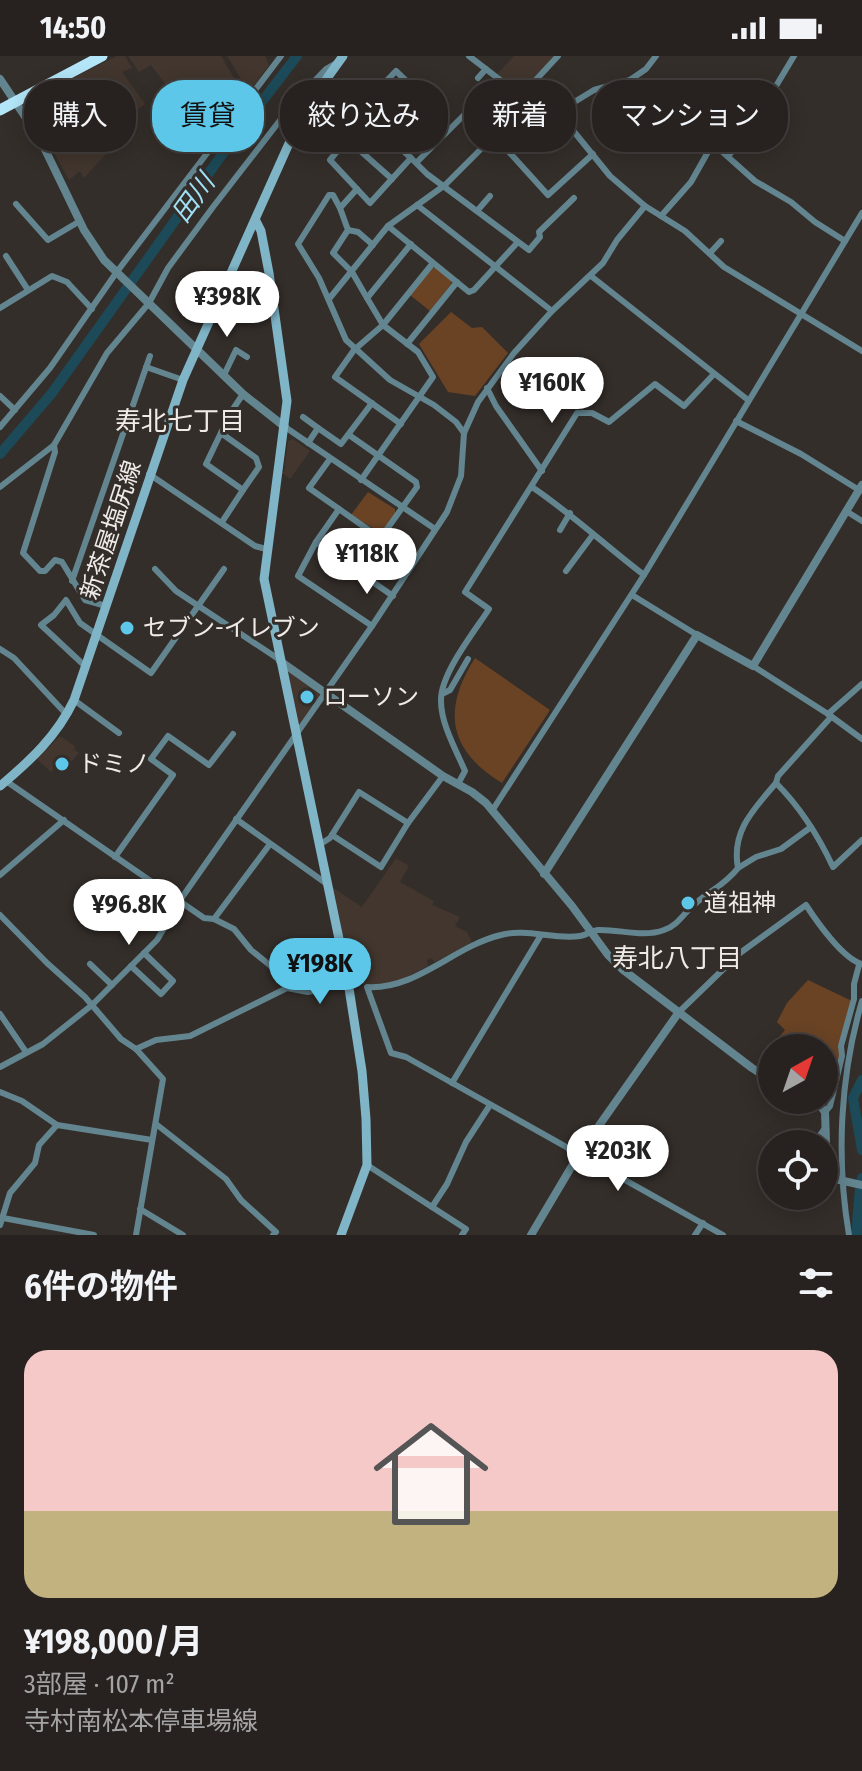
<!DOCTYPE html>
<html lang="ja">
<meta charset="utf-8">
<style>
:root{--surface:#272220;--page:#332f2d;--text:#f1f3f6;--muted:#a4a4a5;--line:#433f3e;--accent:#5cc7e8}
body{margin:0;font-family:"Fira Sans Condensed","Noto Sans JP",sans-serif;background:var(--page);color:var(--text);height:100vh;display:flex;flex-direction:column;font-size:30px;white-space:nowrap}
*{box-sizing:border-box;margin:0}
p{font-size:26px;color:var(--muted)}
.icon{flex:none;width:44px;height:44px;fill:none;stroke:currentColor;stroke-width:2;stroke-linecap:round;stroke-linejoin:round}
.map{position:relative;height:1179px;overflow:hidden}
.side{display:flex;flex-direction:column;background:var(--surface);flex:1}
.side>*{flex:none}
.guide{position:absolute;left:24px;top:24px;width:814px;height:72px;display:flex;gap:16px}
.needle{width:52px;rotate:40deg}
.controls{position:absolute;left:758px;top:978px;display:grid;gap:16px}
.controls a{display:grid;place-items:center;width:80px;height:80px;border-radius:50%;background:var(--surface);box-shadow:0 4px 20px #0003,0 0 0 2px var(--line);font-size:40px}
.price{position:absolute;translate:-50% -68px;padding:0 18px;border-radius:28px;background:#fff;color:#222;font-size:26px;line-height:52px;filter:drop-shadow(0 2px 4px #0008)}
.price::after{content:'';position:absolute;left:50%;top:48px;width:24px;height:18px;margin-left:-12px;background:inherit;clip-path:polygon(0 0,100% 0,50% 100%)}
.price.active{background:var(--accent);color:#111}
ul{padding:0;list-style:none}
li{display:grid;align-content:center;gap:16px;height:424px;padding:0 24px}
li span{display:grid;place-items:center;height:248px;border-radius:24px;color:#555}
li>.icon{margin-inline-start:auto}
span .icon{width:144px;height:144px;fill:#fffc;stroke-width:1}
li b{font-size:34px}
h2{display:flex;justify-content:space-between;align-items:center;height:96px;padding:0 24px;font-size:34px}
.pill{padding:0 28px;border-radius:32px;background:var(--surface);box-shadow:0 4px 20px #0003,0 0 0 2px var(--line);font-size:28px;line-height:72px}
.pill.active{background:var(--accent);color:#111}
.status{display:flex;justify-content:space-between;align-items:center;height:56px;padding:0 40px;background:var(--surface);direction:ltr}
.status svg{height:22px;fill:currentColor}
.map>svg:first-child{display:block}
.built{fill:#42362e}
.green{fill:#6a4325}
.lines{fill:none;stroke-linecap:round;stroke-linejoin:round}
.river{stroke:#1c4a58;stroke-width:10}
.minor{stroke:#638590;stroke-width:6}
.tertiary{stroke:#638590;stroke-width:8}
.secondary{stroke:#7fb5c7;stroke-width:9}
.trunk{stroke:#b3e6f8;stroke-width:11}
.poi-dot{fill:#5cc7e8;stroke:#342e2a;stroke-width:3}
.labels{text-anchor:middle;stroke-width:6;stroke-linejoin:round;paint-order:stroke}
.street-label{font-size:24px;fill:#f0ebe8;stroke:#342e2a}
.poi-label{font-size:24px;fill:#f0ebe8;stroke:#342e2a;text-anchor:start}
.water-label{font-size:26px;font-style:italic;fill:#9fe1f7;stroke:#342e2a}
.neighbourhood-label{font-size:26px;fill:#f0ebe8;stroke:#342e2a}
</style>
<div class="status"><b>14:50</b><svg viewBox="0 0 49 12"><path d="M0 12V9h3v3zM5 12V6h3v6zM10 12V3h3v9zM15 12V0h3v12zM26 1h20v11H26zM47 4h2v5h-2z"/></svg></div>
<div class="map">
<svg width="862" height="1179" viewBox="0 0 862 1179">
<rect width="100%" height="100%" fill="#342e2a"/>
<!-- built -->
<g class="built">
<path d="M 117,0 L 125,0 L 132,12 L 122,16 L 145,48 L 138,53 L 128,74 L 84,122 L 80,115 L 69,124 L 30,53 L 30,43 Z"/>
<path d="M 128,0 L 221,0 L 245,41 L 224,67 L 204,39 L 185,54 L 151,9 L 139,16 Z"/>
<path d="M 227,0 L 265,0 L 269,9 L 249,36 Z"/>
<path d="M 514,0 L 556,0 L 520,37 L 496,19 Z"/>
<path d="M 293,383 L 310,395 L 290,423 L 281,416 L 284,416 L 288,385 Z"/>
<path d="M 288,614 L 322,639 L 300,670 L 297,670 L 286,616 Z"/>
<path d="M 60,680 L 75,690 L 74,693 L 79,697 L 60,718 L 54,712 L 51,716 L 37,703 Z"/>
<path d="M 396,802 L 409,810 L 400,826 L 434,845 L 432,849 L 460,861 L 455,870 L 467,876 L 472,886 L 435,906 L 431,902 L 427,904 L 428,910 L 391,929 L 366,929 L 351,924 L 332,831 L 362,851 Z"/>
</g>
<!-- green -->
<g class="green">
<path d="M 432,212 L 436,212 L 452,224 L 451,228 L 430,255 L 410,239 Z"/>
<path d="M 451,256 L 472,272 L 482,271 L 508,297 L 475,340 L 448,336 L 419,288 Z"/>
<path d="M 368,436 L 395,453 L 395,457 L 381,477 L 351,459 Z"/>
<path d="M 475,602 L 550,654 L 502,727 C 448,694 442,654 475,602 Z"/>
<path d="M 808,924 L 852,945 L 835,1019 L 824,1013 L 824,992 L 786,992 L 775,986 L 785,974 L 777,966 L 787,947 Z"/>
</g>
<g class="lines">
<!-- river -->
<g class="river">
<path d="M 0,398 L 52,337 L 231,86 L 297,0"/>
<path d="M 862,1024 L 853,1042 L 862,1094"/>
<path d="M 857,1179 C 856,1173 860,1127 862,1122"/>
</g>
<!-- minor -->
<g class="minor">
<path d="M 469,0 L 521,40"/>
<path d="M 478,22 L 486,13"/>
<path d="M 630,24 L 635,33 L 646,42 L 680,58 L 755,125 L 791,146 L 815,166 L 845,185"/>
<path d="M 376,35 L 418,74"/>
<path d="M 523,43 L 549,58 L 558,56 L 594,34 L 630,24 L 646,13 L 656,0"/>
<path d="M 361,56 L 411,102"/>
<path d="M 558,56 L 610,120 L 645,150 L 685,175 L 724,211 L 862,295"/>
<path d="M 301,60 L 339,93"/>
<path d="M 347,83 L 392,123"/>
<path d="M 401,94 L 436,54 L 396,15 L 367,45 L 347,83 L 330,104 L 370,147 L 411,102 L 427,118 L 529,194 L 540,181 L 539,176 L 574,142"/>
<path d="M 509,96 L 548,139 L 593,98"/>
<path d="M 728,100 L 746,80 L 794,0"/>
<path d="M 417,106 L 477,46 L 500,67"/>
<path d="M 357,133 L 340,152 L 348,174 L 333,197 L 352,216 L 367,242"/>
<path d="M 16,148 L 48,184 L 80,165"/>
<path d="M 417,149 L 552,255"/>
<path d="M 340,152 L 333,139 L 329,139 L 298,188 L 319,222 L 346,284 L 390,324 L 434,349 L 456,366 L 464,377"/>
<path d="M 477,155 L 490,140"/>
<path d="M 661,160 L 691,126 L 713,87"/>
<path d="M 388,170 L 469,236 L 474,234 L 517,187"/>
<path d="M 348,174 L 358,176 L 373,189"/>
<path d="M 710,197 L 721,185"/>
<path d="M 6,200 L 28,234"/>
<path d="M 591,220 L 748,344"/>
<path d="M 329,243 L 388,170 L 445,129 L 486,88 L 500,67 L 523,43 L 521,40 L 558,0"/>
<path d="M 0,252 L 52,220 L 67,226 L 92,253"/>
<path d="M 407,288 L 457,226"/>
<path d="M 146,311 L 183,324"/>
<path d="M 224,319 L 236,294 L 247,301"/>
<path d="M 487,332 L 496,350 L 542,415"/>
<path d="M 0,340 L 15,354"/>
<path d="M 303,361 L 318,372"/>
<path d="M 736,365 L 801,398 L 859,434"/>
<path d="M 401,368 L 335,321 L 354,294 L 383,269 L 433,207"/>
<path d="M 0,371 L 50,312 L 116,217 L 281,0"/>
<path d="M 285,371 L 435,473"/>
<path d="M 221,377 L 256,402 L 259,411 L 243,434"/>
<path d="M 308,387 L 318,372 L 341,388 L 372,347"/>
<path d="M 54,389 L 55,396 L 23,497 L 40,515 L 45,515 L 55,504 L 62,506 L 85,544 L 106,550"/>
<path d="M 330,403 L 309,432 L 339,453 L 316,486 L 298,520 L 372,570"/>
<path d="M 149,418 L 255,490 L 266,493"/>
<path d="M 361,424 L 433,321 L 418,296 L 383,269 L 367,242 L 411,188"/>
<path d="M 0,431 L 54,389 L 107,297 L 149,247 L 168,212 L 213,151 L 295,45 L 326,13 L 338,6"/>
<path d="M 532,431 C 572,458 606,490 644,519"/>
<path d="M 339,453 L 380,482"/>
<path d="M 846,455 L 862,465"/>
<path d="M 222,466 L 243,434 L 206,408 L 231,356 L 243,338"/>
<path d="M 560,474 L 570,457"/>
<path d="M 316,486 L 357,515 L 417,431 L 416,426 L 349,379"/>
<path d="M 155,513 L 176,535 L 280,604"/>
<path d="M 357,515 L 393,540"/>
<path d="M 566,515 L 592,480"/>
<path d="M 72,525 L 150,300"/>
<path d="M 632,539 L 697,579"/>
<path d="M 0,593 L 14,602 L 67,659"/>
<path d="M 753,610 L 828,658 L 862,683"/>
<path d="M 86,611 L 41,569 L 54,559 L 66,544 L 80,567 L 151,617 L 224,513"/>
<path d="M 442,638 L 450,634 L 468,603"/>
<path d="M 74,644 L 119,677"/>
<path d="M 828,658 L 862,628"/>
<path d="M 6,725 L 204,862 L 214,863 L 234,873 L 251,894 L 277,915 L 290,931"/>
<path d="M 776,727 C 801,752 818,779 833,811 L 862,784"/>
<path d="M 458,728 L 465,715 C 456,694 441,668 441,645 C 440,618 475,575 489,553 L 465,536 L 577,357 L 592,357 L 609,366 L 655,328 L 684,350 L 713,319"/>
<path d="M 492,755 L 644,519 L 862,157"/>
<path d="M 236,763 L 327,828"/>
<path d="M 332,779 L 381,811 L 408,767 L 443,720"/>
<path d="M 319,789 L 330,782 L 359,736 L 408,767"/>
<path d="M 115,801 L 173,719 L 151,703 L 168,680 L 209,709 L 233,678"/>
<path d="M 738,812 L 756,801 L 781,793 L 811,771"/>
<path d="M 0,819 L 64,764"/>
<path d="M 0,859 L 47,907 L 85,941 L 121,983 L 136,993 L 163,1023 L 136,1179"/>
<path d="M 214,863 L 270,788"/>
<path d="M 90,908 L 112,929"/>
<path d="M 131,910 L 161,938 L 173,925 L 144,897"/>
<path d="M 679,956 L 740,897 L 806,849 C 817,866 843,903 862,908"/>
<path d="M 0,958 L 26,996"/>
<path d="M 136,993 L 156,984 L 190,980 L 287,932 L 308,936 L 348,926"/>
<path d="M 0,1011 L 43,988 L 92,949 L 157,884 L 183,840 L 372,570 L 447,456 L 461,420 L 464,377 L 478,346 L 514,297 L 552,255 L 603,207 L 617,184 L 645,150"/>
<path d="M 452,1027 L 541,879"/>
<path d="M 0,1036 L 22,1045 L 57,1069 L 152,1084"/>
<path d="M 825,1056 L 830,1050 L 842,1000 L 841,990 L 854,943 L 854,928 L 859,909"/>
<path d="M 156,1068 L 226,1123 L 241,1144 L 276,1176 L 273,1179"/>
<path d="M 814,1088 L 825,1072"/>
<path d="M 367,1109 L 466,1173 L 462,1179"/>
<path d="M 432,1151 L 447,1128 L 466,1086 L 490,1049"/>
<path d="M 140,1153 L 183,1179"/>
<path d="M 3,1162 L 94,1179"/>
<path d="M 0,1169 L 10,1137 L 35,1107 L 39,1089 L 57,1069"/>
<path d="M 695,1179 L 703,1167"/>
<path d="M 723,1179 L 406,1001 L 391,997 L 367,931 C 417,934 454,890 501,879 C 526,872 555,884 580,880 C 587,879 591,875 598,874 C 619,873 643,882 664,874 C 679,869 684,856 696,847 C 710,835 726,828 738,812 C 731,775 754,753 776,727 L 778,720 L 831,661"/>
<path d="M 849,1179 C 836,1102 840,1020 862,945"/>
</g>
<!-- tertiary -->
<g class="tertiary">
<path d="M 0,23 L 40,83 L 84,174 L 104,204 L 243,338 L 285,371"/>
<path d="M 280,605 L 443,720 L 472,736 L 486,747 L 572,850 L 608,899 L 622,913 L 752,1012 L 772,1025"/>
<path d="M 544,818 L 697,579 L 753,610 L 862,429"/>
<path d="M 816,1044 L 825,1056 L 827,1116 L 835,1123 L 862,1129"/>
<path d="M 531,1179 L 579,1098 L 679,956"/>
</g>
<!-- secondary -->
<g class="secondary">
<path d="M 256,165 L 261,175 L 269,217 L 287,345 L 264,523 L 348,926 L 362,1015 L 366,1063 L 367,1109 L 341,1179"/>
<path d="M 0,730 C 30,705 57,680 74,644 L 183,324 L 304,54 L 343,0"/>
</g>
<!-- trunk -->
<path class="trunk" d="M 0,54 L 102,0"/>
</g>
<!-- markers -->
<g class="poi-dot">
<circle cx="127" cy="572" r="8"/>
<circle cx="307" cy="641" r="8"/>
<circle cx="62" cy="708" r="8"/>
<circle cx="688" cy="847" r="8"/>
</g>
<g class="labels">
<!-- street labels -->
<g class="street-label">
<text transform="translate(111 474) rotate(-72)" y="8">新茶屋塩尻線</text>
</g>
<!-- poi labels -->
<g class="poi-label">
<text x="143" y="580">セブン-イレブン</text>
<text x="323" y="649">ローソン</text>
<text x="78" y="716">ドミノ</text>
<text x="704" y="855">道祖神</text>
</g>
<!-- water labels -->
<g class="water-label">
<text transform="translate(193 142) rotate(-54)" y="9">田川</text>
</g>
<!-- neighbourhood labels -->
<g class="neighbourhood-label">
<text x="180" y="374">寿北七丁目</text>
<text x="677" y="911">寿北八丁目</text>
</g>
</g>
</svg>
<div class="controls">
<a><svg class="needle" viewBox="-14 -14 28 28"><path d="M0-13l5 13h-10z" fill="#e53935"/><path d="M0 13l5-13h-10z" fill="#a4a4a5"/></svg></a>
<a><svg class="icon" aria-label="locate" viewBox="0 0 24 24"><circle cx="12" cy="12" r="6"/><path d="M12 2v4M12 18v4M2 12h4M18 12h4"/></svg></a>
</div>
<b class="price" style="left:227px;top:283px">¥398K</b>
<b class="price" style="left:552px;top:369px">¥160K</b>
<b class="price" style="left:367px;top:540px">¥118K</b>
<b class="price" style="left:129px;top:891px">¥96.8K</b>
<b class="price active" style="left:320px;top:950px">¥198K</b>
<b class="price" style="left:618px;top:1137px">¥203K</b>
<div class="guide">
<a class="pill">購入</a>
<a class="pill active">賃貸</a>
<a class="pill">絞り込み</a>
<a class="pill">新着</a>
<a class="pill">マンション</a>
</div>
</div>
<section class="side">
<h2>6件の物件<svg class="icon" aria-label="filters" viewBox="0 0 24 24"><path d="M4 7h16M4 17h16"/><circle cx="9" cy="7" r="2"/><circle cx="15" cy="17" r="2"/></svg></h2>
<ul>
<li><span style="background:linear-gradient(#f6c9c9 65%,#c2b280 0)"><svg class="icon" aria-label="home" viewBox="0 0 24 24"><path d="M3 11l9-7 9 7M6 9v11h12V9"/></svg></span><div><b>¥198,000/月</b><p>3部屋 · 107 m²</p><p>寺村南松本停車場線</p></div></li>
</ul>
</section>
